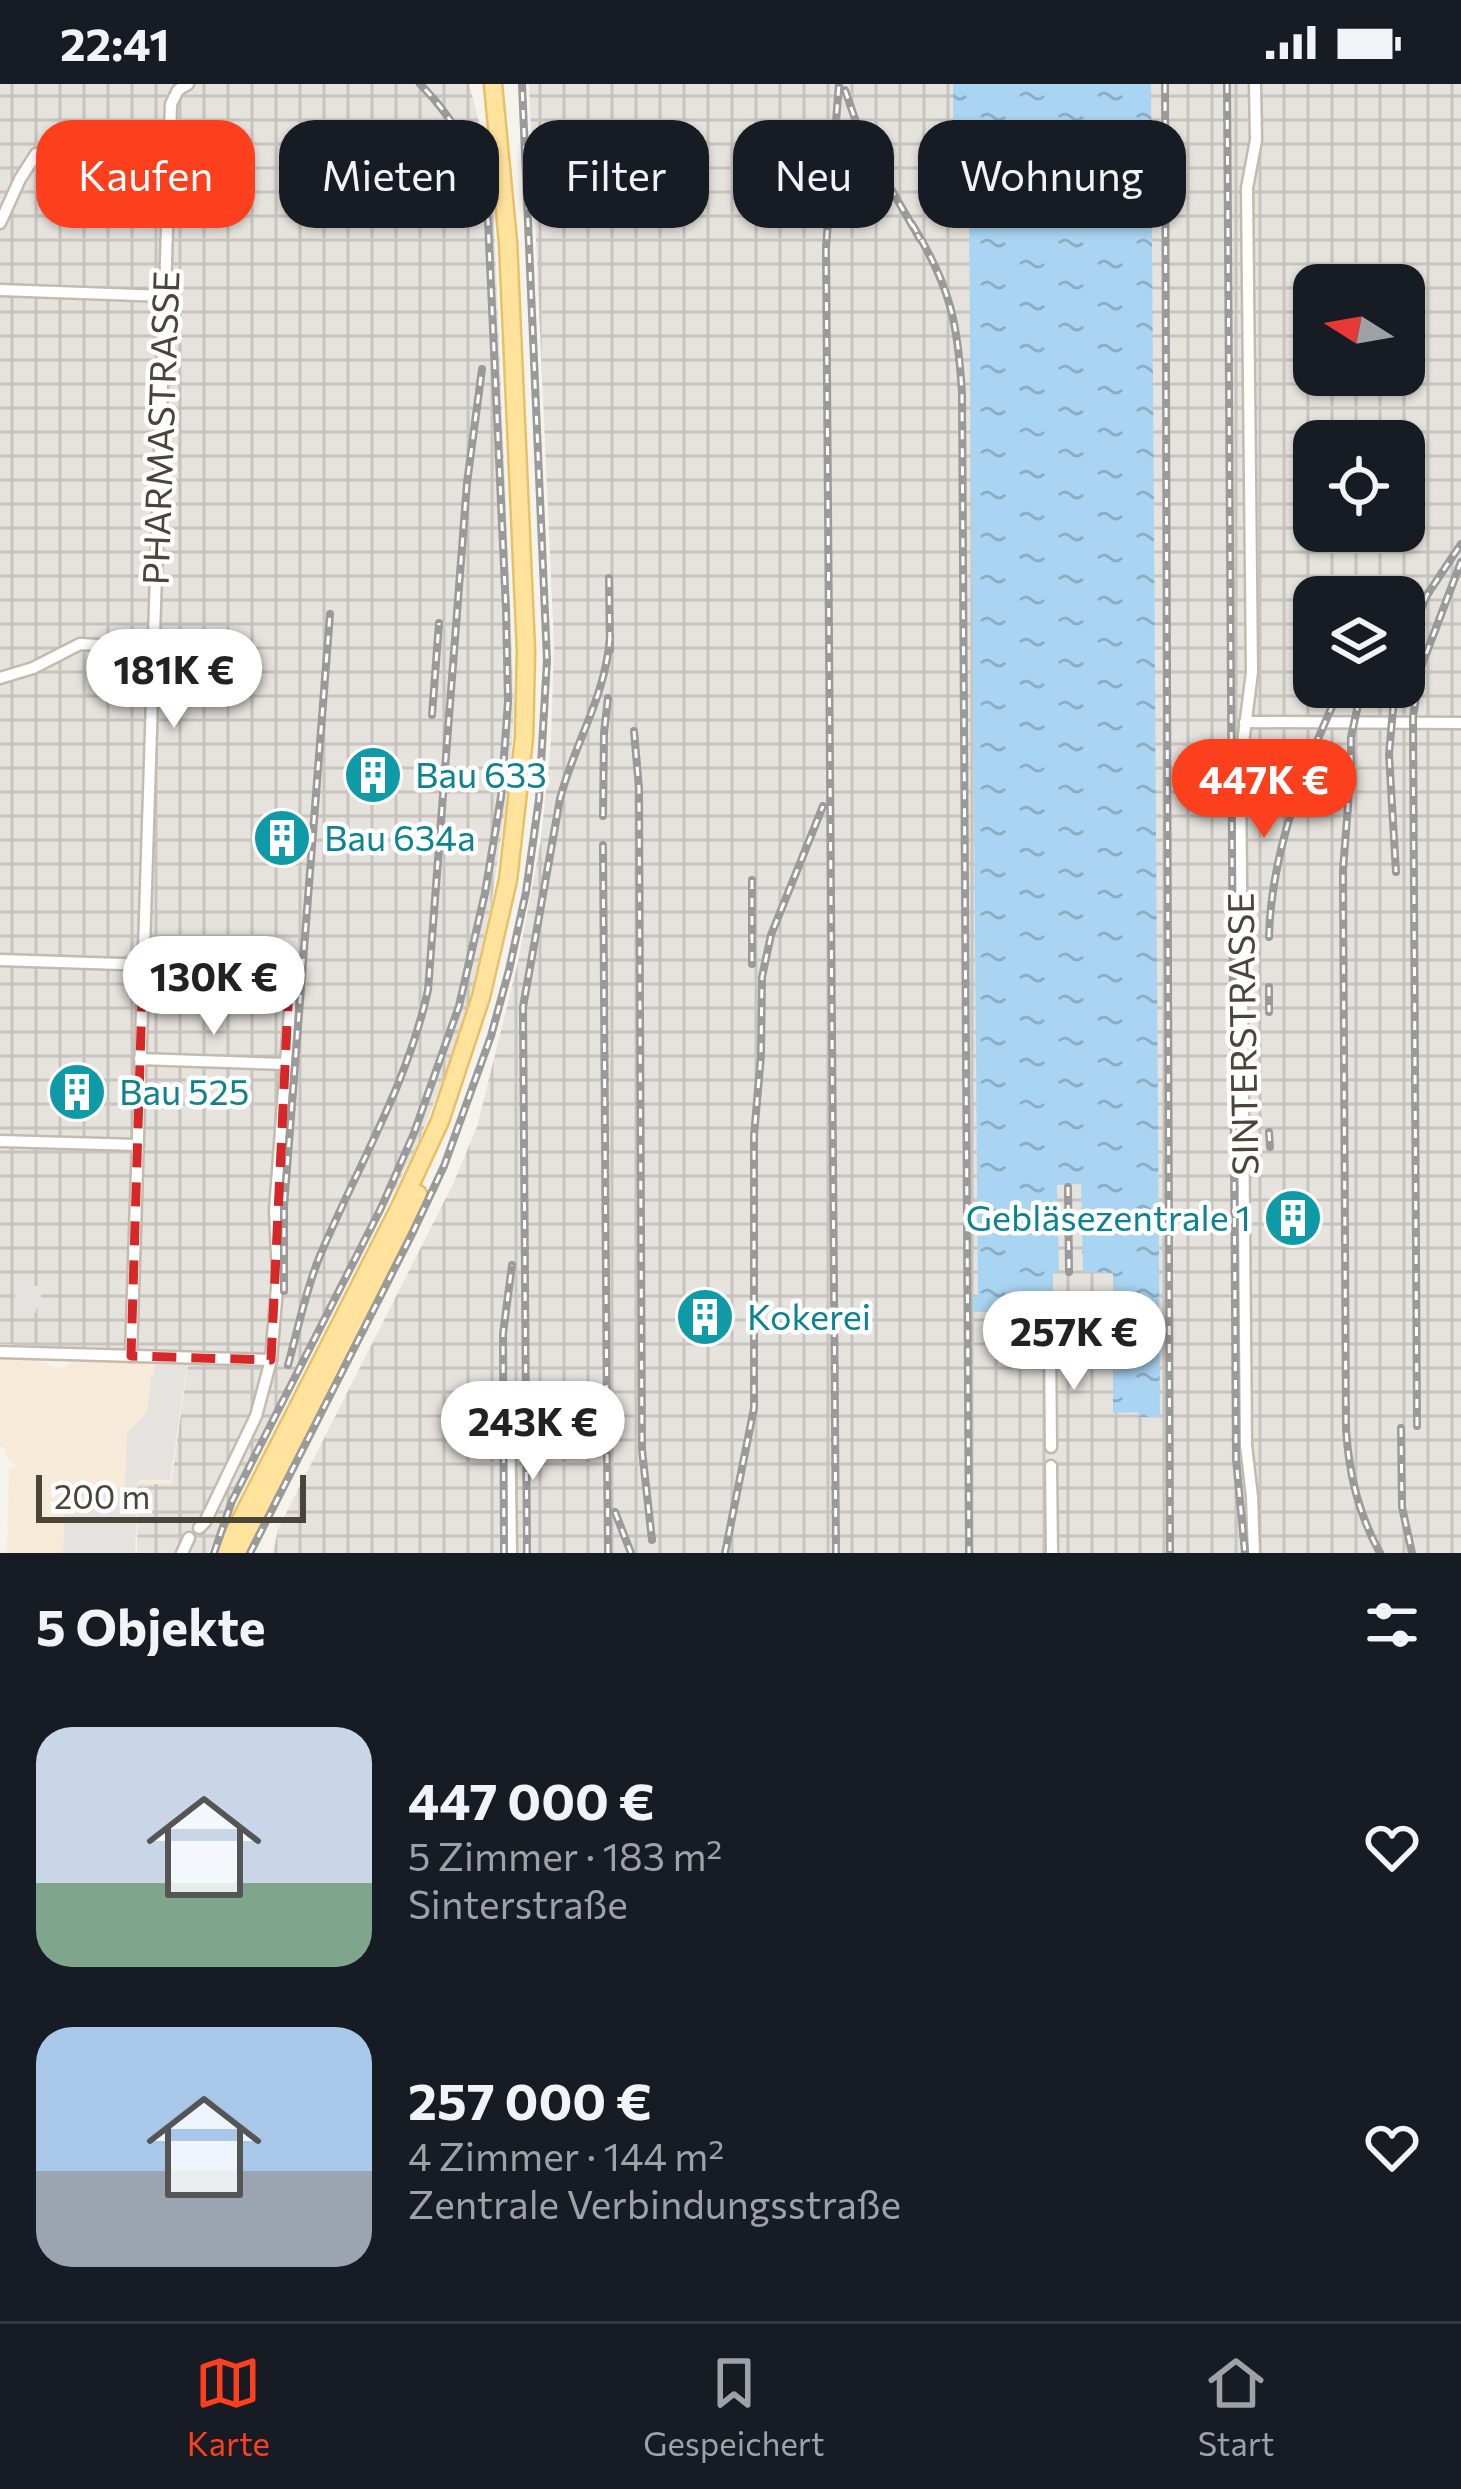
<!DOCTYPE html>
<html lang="de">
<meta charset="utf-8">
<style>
:root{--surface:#171b24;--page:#20242c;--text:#f1f3f6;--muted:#9ea1a6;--line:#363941;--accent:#fc3f1d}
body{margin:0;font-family:Commissioner,sans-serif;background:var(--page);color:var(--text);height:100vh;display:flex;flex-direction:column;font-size:45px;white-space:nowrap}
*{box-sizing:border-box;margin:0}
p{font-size:39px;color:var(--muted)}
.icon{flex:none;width:66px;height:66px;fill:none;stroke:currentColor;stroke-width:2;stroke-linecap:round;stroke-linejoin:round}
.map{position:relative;height:1469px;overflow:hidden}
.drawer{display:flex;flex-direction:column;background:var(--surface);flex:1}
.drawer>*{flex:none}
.guide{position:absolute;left:36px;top:36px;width:1389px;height:108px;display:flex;gap:24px}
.needle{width:78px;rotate:281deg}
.controls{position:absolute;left:1293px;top:180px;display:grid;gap:24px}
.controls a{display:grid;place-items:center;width:132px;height:132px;border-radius:24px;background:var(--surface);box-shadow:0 3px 9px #0004;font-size:60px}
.scale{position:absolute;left:36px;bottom:30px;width:270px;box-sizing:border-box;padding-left:12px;border:6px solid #4b4439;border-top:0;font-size:33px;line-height:42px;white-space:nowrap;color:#4b4439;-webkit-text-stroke:9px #fff;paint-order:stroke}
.price{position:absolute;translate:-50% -102px;padding:0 27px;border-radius:42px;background:#fff;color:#222;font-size:39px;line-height:78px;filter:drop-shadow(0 3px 6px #0008)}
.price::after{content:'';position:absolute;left:50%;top:72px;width:36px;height:27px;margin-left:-18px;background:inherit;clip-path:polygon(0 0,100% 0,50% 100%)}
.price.active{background:var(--accent);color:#fff}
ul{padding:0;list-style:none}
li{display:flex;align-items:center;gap:36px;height:300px;padding:0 36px}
li span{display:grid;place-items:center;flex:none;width:336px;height:240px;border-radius:36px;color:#555}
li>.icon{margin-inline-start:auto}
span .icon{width:144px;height:144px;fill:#fffc;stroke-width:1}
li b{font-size:51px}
h2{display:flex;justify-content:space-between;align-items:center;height:144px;padding:0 36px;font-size:51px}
.tag{padding:0 42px;border-radius:36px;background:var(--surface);box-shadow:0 3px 9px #0004;font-size:42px;line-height:108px}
.tag.active{background:var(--accent);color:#fff}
.status{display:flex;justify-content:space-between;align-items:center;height:84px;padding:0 60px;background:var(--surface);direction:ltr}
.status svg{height:33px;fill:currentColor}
.dock{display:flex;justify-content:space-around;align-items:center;height:168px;border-top:3px solid var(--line);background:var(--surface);font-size:33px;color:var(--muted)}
.dock a{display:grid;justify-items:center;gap:6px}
.dock .active{color:var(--accent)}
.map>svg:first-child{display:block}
.commercial{fill:#f7ead8}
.industrial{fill:url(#industrial-grid);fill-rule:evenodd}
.parking{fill:#e5e3e0}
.water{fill:url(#water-ripples)}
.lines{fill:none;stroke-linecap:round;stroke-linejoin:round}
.minor-casing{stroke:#c2bbae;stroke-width:15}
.primary-casing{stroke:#e6c16a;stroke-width:21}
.minor{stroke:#fff;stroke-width:10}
.primary{stroke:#ffe39c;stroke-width:16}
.rail-casing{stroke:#9a9a9a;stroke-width:8}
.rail{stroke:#fff;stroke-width:3;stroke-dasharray:9;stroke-linecap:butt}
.marked{fill:none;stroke:#d62828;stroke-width:9;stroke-dasharray:24 15;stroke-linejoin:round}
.labels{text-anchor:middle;stroke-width:9;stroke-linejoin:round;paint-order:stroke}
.street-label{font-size:36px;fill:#4b4439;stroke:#fff}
.culture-label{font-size:36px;fill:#0d838f;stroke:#fff;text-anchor:start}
</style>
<div class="status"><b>22:41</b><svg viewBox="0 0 49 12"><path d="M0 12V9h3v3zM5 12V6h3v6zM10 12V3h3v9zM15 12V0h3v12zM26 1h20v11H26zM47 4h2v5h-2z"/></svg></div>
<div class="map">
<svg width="1461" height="1469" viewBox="0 0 1461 1469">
<defs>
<pattern id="industrial-grid" width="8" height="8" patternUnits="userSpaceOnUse" patternTransform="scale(3)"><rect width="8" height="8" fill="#e6e2dd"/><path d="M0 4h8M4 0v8" fill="none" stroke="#c7c3be"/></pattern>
<pattern id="water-ripples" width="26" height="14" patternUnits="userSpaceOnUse" patternTransform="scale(3)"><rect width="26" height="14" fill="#a9d4f2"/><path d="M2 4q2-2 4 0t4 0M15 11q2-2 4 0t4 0" fill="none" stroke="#8caec5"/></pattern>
</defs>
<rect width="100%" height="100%" fill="#f6f3ec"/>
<!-- commercial -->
<path class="commercial" d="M 0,1274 L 41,1275 L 52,1283 L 64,1284 L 70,1279 L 81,1276 L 188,1280 L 170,1400 L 138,1400 L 136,1469 L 7,1469 L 9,1385 L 17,1383 L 8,1374 L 5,1363 L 0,1363 Z"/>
<!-- industrial -->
<g class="industrial">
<path d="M 0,0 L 469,0 L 492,87 L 514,622 L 509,700 L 491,822 L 471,911 L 453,970 L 417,1062 L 208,1469 L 137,1469 L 138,1400 L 171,1400 L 188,1280 L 186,1269 L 0,1260 Z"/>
<path d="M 529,0 L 1461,0 L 1461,1469 L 273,1469 L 278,1445 L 453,1100 L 477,1043 L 518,878 L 541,756 L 551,657 L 554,561 ZM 1314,201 L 1404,201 L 1404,291 L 1314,291 ZM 1314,357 L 1404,357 L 1404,447 L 1314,447 ZM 1314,513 L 1404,513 L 1404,603 L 1314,603 Z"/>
</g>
<!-- parking -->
<g class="parking">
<path d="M 15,1201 L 38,1202 L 38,1207 L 41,1208 L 41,1215 L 35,1229 L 14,1228 Z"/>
<path d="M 155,1280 L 187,1281 L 170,1396 L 140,1396 L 137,1399 L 135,1469 L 63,1469 L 66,1404 L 125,1405 L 127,1349 L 147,1328 L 151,1292 L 154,1292 Z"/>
</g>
<!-- water -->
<path class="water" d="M 953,0 L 1151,0 L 1160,1333 L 1139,1333 L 1138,1328 L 1113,1329 L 1113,1189 L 1083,1188 L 1081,1100 L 1057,1101 L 1059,1188 L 1053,1189 L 1053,1227 L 973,1228 L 973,1214 L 978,1211 L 969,131 L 954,131 Z"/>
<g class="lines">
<defs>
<g id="minor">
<path d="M 0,139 L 20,95 L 36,70"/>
<path d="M 0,206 L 165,212"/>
<path d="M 0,594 L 33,584 L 80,560 L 153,564"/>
<path d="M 1245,638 L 1461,639"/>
<path d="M 0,876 L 275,885 C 292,892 290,909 290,926 L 275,1126 L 278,1192 L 271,1276 L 256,1332 L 205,1438 L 199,1444"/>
<path d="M 140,975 L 286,980"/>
<path d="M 0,1057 L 138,1061"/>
<path d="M 1050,1256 L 1051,1363"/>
<path d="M 0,1268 L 271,1276"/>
<path d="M 131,1272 L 171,20 L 178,6 L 188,0"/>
<path d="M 509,1329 L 511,1469"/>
<path d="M 1051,1382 L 1052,1469"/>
<path d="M 182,1469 L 189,1454"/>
<path d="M 1254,1469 L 1252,1413 L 1246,1361 L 1240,683 L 1252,588 L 1247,104 L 1256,56 L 1255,0"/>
</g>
<g id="primary">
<path d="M 224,1469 L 400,1123 L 440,1037 L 481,913 L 508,796 L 524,654 L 526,567 L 508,158 L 493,0"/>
<path d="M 238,1469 L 418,1110"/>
</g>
</defs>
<!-- minor casing -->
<use href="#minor" class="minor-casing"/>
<!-- primary casing -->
<use href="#primary" class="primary-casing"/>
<!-- minor -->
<use href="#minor" class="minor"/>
<!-- primary -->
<use href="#primary" class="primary"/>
<defs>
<g id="rail">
<path d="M 1165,0 L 1170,1469"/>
<path d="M 1227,0 L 1236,1375 L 1245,1469"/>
<path d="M 845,6 L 862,55 L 920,155"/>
<path d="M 912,140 C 950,202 958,238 962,310 L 969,1469"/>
<path d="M 609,494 L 610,566"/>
<path d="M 1404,567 L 1427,511 L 1461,460"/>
<path d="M 1395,603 L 1389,670 L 1396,788"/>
<path d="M 432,631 L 439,539"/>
<path d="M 634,647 L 639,704 L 642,1366 L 652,1456"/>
<path d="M 1351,683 L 1343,786 L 1346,1345 C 1349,1390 1358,1429 1380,1469"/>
<path d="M 1351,698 L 1351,653 L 1362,603"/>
<path d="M 603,732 L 604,649 L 608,614"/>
<path d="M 603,761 L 607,1343"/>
<path d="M 752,796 L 752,880"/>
<path d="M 1269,853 C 1271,768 1305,680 1341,603"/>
<path d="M 1269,903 L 1269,928"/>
<path d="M 1269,1048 L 1270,1063"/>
<path d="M 1068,1103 L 1069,1188"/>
<path d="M 284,1207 L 284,1123 L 330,530"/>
<path d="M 288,1281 C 298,1245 305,1209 319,1174 C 356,1085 407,1002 428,906 L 467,399 L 482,285"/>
<path d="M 1417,1342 L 1413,633 L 1420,586 L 1461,478"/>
<path d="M 1401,1344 L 1402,1423 L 1412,1469"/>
<path d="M 607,1370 L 608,1469"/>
<path d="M 615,1428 L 631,1469"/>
<path d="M 214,1469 L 232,1417 L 381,1124 L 414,1049 L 459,922 L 485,809 L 501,713 L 508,618 L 506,526 L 488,137 C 479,82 460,40 420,0"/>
<path d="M 250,1469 L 412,1150 L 444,1082 L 491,952 L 509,886 L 526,808 L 539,715 L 547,576 L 522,0"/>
<path d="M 504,1469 L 503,1250 L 512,1181"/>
<path d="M 527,1469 L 523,923 L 560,715 C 575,657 605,615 610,553"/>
<path d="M 725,1469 L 754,1324 L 754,1051 L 761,972 L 762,893 L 771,851 L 823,722"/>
<path d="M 836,1469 L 826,163 L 839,0"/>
</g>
</defs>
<!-- rail casing -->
<use href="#rail" class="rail-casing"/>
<!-- rail -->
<use href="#rail" class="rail"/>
</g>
<!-- marked area -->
<path class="marked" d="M 143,881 L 275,885 L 289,899 L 271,1276 L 131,1272 Z"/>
<!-- icons -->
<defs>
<symbol id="building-disc" viewBox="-11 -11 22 22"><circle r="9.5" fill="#0f9aa8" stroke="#fff"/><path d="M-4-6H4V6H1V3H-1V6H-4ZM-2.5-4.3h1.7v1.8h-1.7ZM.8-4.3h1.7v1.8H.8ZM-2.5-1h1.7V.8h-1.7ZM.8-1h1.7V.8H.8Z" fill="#fff"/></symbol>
</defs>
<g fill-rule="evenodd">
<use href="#building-disc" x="340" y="658" width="66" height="66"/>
<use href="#building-disc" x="249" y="721" width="66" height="66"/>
<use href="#building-disc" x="44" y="975" width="66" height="66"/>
<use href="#building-disc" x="1260" y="1101" width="66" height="66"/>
<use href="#building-disc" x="672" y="1200" width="66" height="66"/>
</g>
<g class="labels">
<!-- street labels -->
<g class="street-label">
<text transform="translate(161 344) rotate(-88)" y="13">PHARMASTRASSE</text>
<text transform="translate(1243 950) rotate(-91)" y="13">SINTERSTRASSE</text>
</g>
<!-- culture labels -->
<g class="culture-label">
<text x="415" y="704">Bau 633</text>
<text x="324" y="767">Bau 634a</text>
<text x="119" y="1021">Bau 525</text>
<text x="1251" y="1147" text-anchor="end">Gebläsezentrale 1</text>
<text x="747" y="1246">Kokerei</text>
</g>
</g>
</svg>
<div class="controls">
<a><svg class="needle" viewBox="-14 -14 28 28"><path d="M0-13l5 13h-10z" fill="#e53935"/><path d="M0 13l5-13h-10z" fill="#9ea1a6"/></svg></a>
<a><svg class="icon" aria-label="locate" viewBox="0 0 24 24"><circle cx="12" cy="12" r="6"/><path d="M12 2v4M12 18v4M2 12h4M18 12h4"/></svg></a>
<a><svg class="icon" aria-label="layers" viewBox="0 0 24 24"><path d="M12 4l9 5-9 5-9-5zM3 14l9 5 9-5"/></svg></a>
</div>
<div class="scale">200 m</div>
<b class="price" style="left:174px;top:647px">181K €</b>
<b class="price active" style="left:1264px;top:757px">447K €</b>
<b class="price" style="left:214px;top:954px">130K €</b>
<b class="price" style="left:1074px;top:1309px">257K €</b>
<b class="price" style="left:533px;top:1399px">243K €</b>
<div class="guide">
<a class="tag active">Kaufen</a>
<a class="tag">Mieten</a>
<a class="tag">Filter</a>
<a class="tag">Neu</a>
<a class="tag">Wohnung</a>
</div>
</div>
<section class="drawer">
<h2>5 Objekte<svg class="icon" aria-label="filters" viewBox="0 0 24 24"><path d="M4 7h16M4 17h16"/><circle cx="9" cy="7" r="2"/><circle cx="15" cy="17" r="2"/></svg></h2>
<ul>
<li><span style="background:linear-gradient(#c9d6e8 65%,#7fa58c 0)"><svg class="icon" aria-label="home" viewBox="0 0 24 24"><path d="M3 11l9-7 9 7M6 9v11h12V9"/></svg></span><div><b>447 000 €</b><p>5 Zimmer · 183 m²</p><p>Sinterstraße</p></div><svg class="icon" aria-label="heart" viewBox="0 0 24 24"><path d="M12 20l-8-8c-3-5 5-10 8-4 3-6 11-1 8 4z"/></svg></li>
<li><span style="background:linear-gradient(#a9c7e8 60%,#9aa5b1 0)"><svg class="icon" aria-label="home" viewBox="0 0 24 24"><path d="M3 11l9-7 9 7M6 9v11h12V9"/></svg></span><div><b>257 000 €</b><p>4 Zimmer · 144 m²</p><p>Zentrale Verbindungsstraße</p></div><svg class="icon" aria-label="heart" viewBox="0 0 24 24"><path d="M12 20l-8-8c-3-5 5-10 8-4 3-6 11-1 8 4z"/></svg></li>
</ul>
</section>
<nav class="dock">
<a class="active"><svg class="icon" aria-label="map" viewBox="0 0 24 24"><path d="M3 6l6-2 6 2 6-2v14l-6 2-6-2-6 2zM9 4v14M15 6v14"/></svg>Karte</a>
<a><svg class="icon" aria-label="saved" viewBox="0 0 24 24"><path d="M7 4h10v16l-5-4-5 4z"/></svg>Gespeichert</a>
<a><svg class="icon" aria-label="home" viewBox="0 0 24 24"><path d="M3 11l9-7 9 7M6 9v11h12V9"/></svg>Start</a>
</nav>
